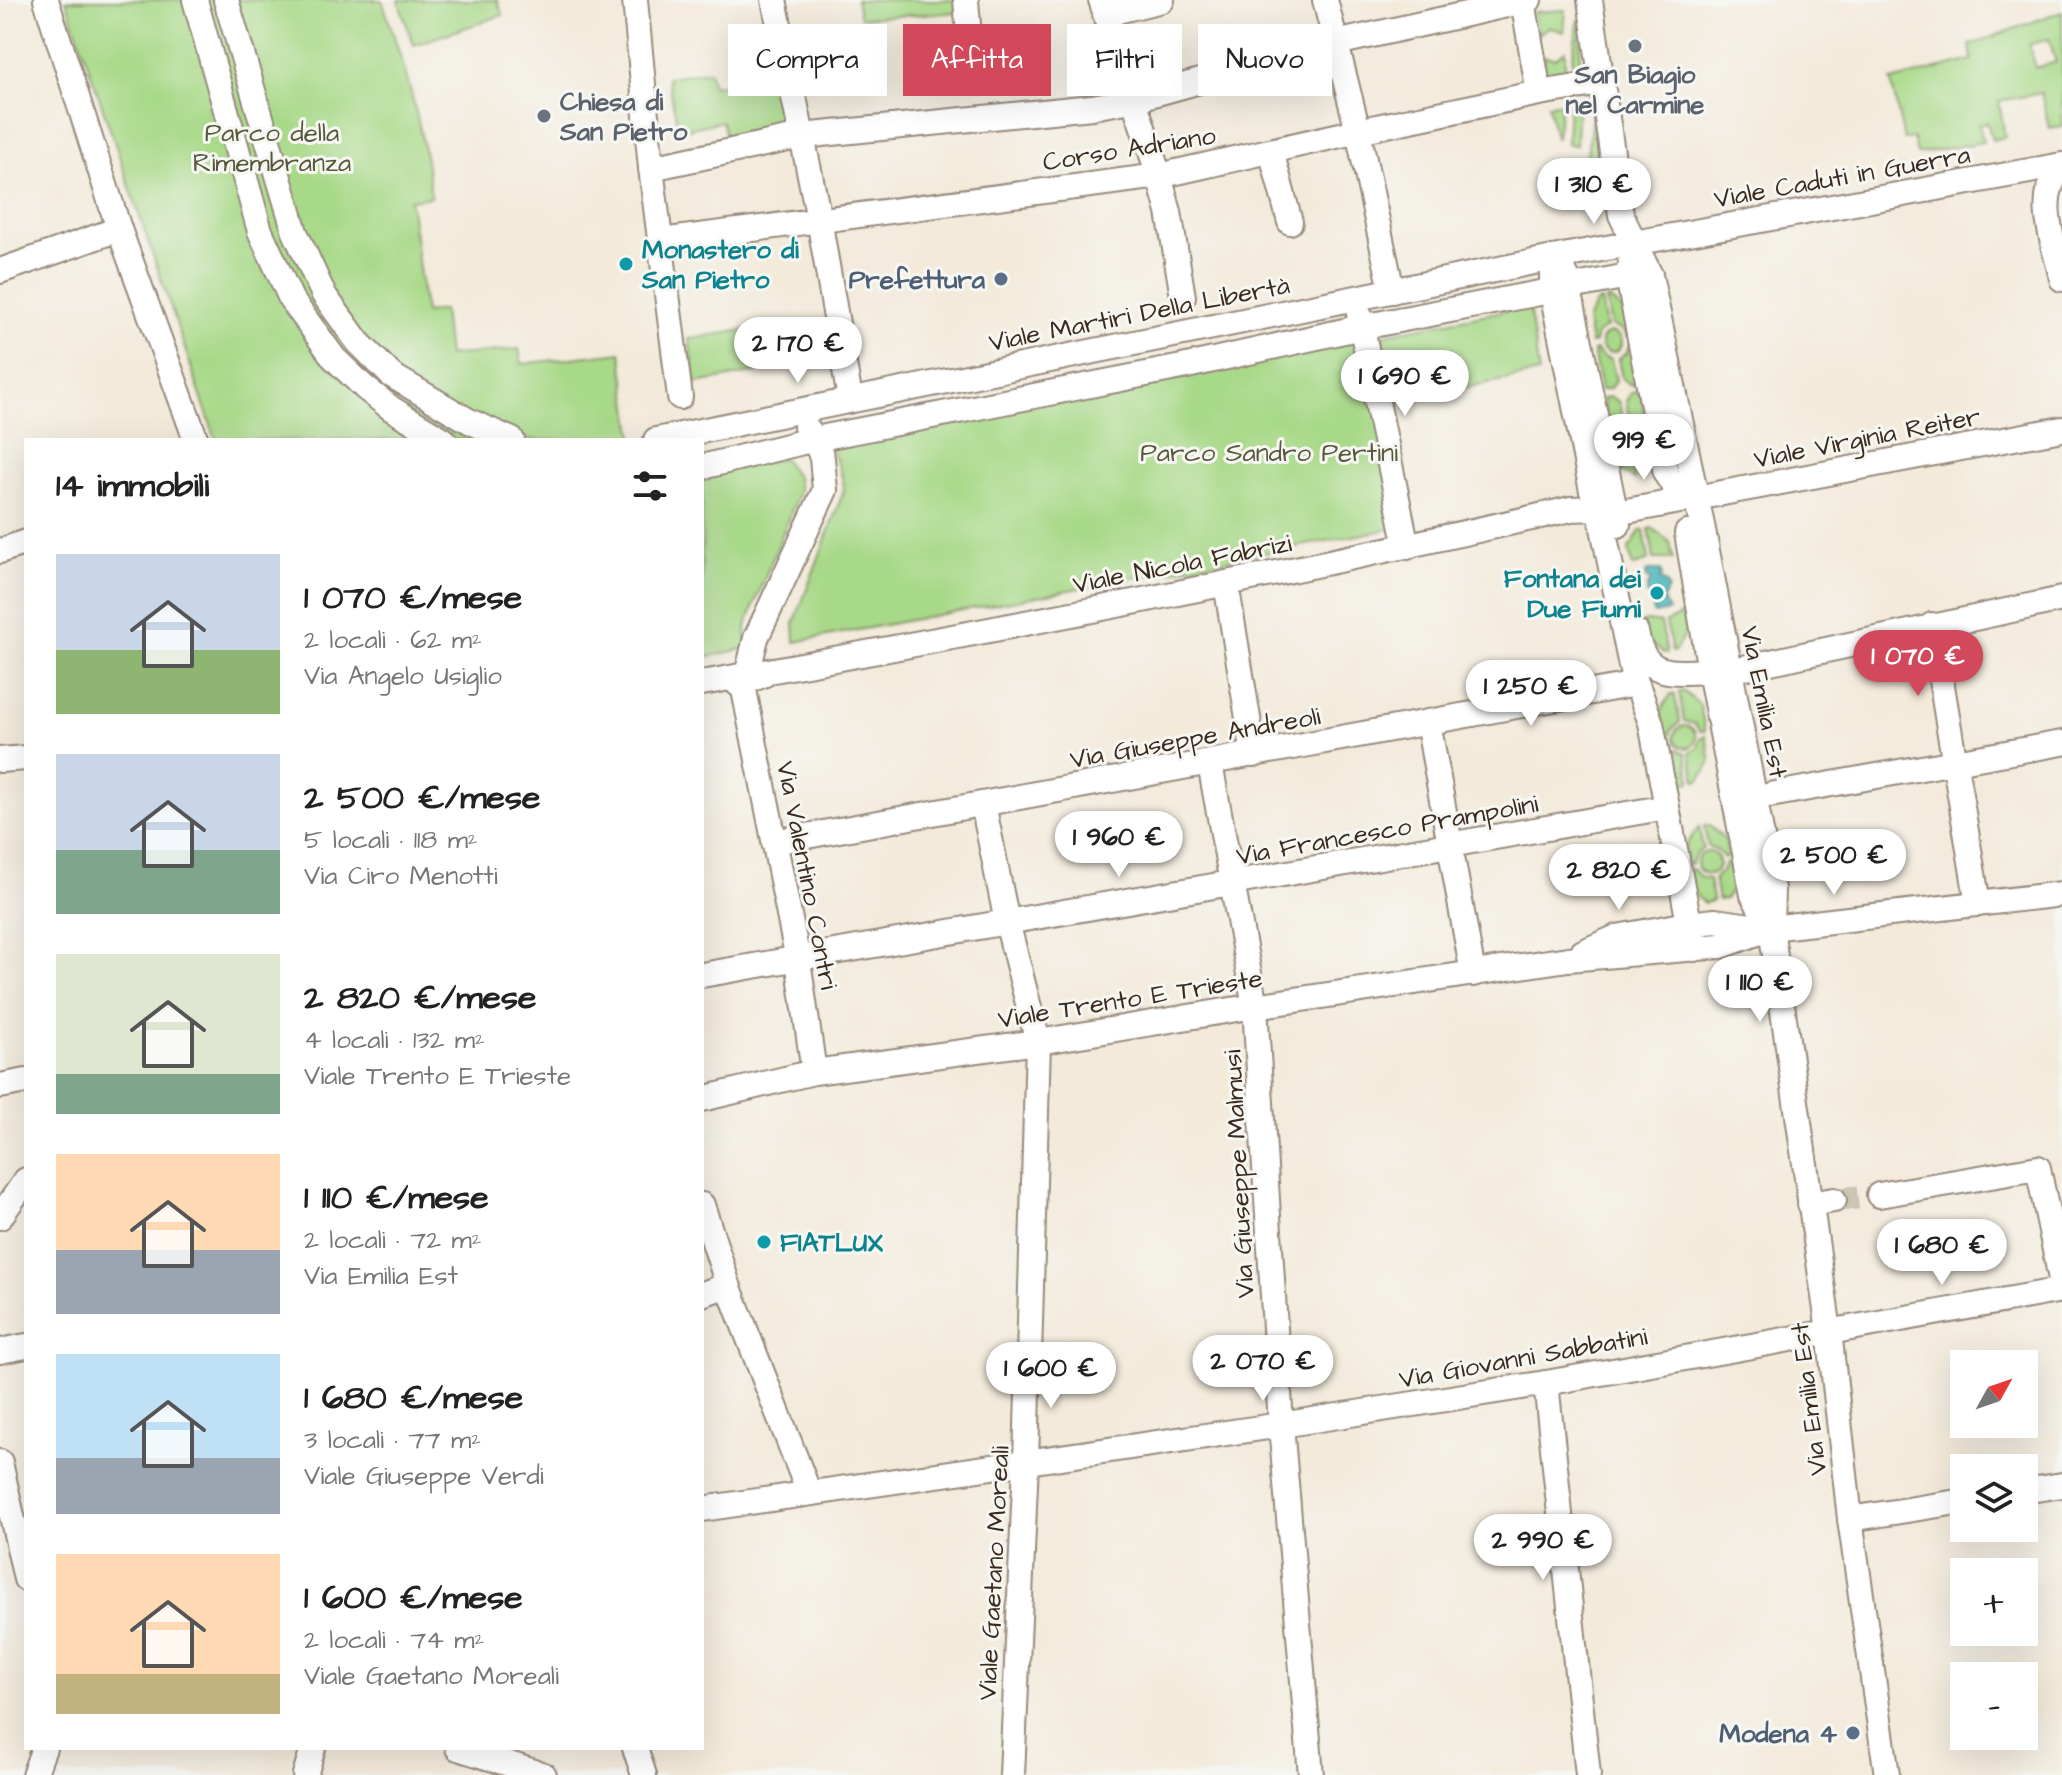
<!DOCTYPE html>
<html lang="it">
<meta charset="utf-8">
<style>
:root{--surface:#fff;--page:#f2f2f2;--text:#222;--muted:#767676;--accent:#d1495b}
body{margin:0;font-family:"Architects Daughter",sans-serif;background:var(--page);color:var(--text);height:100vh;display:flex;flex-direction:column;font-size:30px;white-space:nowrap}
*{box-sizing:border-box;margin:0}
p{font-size:26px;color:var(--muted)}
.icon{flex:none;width:44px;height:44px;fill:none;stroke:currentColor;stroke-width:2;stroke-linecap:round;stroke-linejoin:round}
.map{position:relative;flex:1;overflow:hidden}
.sheet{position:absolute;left:24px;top:438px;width:680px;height:1312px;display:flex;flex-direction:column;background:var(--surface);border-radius:0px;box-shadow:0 8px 32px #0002}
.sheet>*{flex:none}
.banner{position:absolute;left:728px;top:24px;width:760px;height:72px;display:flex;gap:16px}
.needle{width:52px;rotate:50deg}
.controls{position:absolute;left:1950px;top:1350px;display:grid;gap:16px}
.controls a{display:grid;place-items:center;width:88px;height:88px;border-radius:0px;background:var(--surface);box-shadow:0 8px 32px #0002;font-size:40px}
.price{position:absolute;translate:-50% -68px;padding:0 18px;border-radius:28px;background:#fff;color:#222;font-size:26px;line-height:52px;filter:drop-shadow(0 2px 4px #0008)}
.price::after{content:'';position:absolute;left:50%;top:48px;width:24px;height:18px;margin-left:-12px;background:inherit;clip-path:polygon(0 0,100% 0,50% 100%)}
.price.on{background:var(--accent);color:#fff}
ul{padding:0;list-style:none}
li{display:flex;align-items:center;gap:24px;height:200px;padding:0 32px}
li span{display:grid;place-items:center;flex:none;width:224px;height:160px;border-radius:0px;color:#555}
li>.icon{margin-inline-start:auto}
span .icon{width:96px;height:96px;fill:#fffc;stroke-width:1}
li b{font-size:34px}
h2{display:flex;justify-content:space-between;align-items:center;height:96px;padding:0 32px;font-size:34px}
.chip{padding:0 28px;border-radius:0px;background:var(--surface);box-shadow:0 8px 32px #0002;font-size:28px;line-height:72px}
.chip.on{background:var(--accent);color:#fff}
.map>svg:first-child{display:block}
.green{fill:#a8d988;stroke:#728253;stroke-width:2;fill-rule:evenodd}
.water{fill:#42b3b9;stroke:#3e6e6c;stroke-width:2}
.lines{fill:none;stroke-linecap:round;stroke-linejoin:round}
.minor-tunnel{stroke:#cec4b4;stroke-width:24;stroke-dasharray:24 12;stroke-linecap:butt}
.minor-casing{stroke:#978a7c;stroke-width:28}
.minor{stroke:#fff;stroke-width:24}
.worship-dot{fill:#6b7280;stroke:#f6f6f2;stroke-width:3}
.culture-dot{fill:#0f9aa8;stroke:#f6f6f2;stroke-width:3}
.service-dot{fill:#5c6f8a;stroke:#f6f6f2;stroke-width:3}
.labels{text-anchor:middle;stroke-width:6;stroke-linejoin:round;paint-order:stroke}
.worship-label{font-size:26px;font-weight:bold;fill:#5b616d;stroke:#f6f6f2}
.park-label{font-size:26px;fill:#565638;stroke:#f6f6f2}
.street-label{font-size:26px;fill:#3b2a1e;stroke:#f6f6f2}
.culture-label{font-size:26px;font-weight:bold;fill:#0d838f;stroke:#f6f6f2;text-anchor:start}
.service-label{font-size:26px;font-weight:bold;fill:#4e5e75;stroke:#f6f6f2;text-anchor:end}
</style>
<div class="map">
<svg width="2062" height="1775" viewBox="0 0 2062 1775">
<rect width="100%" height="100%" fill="#f6f6f2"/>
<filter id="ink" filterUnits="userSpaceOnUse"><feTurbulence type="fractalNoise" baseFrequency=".0125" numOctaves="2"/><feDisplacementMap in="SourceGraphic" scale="16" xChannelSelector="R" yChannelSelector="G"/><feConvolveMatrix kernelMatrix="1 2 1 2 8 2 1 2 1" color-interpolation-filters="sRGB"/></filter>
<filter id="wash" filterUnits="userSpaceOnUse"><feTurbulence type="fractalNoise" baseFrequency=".006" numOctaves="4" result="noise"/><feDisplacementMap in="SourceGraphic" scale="32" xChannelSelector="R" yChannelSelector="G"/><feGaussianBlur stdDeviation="1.8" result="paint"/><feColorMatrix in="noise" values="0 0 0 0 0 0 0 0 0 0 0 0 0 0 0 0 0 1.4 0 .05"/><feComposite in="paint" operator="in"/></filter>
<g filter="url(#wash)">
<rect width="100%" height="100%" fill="#f3eada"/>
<!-- green -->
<g class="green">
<path d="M 66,0 L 382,0 C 404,65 424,128 431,197 L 410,200 L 425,313 L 443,310 L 448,356 L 519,349 L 522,364 L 621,352 L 634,440 L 216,440 Z"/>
<path d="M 398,0 L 497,0 L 503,15 L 414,45 Z"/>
<path d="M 856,0 L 961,0 L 962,12 L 860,18 Z"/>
<path d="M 1566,10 L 1564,32 L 1549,27 L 1538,34 L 1534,12 Z"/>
<path d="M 2062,11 L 2062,126 L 2049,128 L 2041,93 L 1999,101 L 2005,137 L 1992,140 L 1987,122 L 1979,124 L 1983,142 L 1917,154 L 1913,138 L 1904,139 L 1891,81 L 1972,60 L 1970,45 ZM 2049,39 L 2056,62 L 2036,68 L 2029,45 Z"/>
<path d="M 1578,20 L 1581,25 L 1580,62 L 1576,66 L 1572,62 Z"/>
<path d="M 1565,51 L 1565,72 L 1545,76 L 1544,56 L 1555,58 Z"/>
<path d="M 709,71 L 713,86 L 783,73 L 794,128 L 727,143 L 722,121 L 679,131 L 667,77 Z"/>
<path d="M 1569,101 L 1578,101 L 1576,145 L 1567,144 Z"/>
<path d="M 1561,103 L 1557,138 L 1555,138 L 1548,104 Z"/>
<path d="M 1592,118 L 1600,170 L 1586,161 Z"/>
<path d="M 1585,169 L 1602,182 L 1605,200 L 1580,203 Z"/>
<path d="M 1609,299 L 1626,313 L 1631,336 L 1627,337 L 1622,330 L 1611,326 L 1606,300 Z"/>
<path d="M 1601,301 L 1606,327 L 1597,334 L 1595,343 L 1591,344 L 1587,320 L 1597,302 Z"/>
<path d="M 1529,306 L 1539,373 L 1378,405 L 1394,525 L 1390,529 L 795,642 L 794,624 L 844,490 C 844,472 834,460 830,442 Z"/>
<path d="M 750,329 L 758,372 L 696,383 L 689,339 Z"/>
<circle cx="1611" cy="343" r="10"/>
<path d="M 1632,341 L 1639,383 L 1631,385 L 1622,379 L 1618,359 L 1625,354 Z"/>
<path d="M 1596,350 L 1601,356 L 1611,360 L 1616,380 L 1609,389 L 1601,390 L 1593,351 Z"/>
<path d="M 1641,391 L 1646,431 L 1642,425 L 1630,421 L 1626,401 L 1632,392 Z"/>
<path d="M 1611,397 L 1619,402 L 1623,422 L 1610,437 L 1603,398 Z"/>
<circle cx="1629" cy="438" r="10"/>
<path d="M 1647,439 L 1654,461 L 1641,479 L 1636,454 L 1644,447 Z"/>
<path d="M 1614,444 L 1620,452 L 1629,455 L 1635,480 L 1615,467 L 1611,445 Z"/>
<path d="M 783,458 L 797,477 L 799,492 L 746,626 L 747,648 L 702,658 L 702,474 Z"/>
<path d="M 1652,528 L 1670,542 L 1673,559 L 1654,559 L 1649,529 Z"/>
<path d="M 1644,530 L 1649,560 L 1633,567 L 1629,549 L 1640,531 Z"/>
<path d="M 1683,614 L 1686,632 L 1675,651 L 1672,652 L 1666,622 Z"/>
<path d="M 1647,621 L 1661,623 L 1667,653 L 1663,653 L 1646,640 L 1643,622 Z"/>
<path d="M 1683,691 L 1700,705 L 1705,731 L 1700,731 L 1695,724 L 1684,721 L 1679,692 Z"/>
<path d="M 1674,693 L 1680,722 L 1672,729 L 1669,737 L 1665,738 L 1660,712 L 1671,694 Z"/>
<circle cx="1685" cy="737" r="11"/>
<path d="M 1706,736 L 1711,762 L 1699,781 L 1696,781 L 1690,752 L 1698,747 L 1701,737 Z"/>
<path d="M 1670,742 L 1675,749 L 1686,753 L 1691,782 L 1687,783 L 1671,769 L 1666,743 Z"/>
<path d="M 1708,825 L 1725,839 L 1728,857 L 1724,858 L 1718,851 L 1708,847 L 1704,826 Z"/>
<path d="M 1699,827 L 1703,848 L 1695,855 L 1692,864 L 1688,864 L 1685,846 Z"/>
<circle cx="1708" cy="863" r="11"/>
<path d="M 1729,862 L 1734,886 L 1725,899 L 1718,900 L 1714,878 L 1722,871 L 1725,863 Z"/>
<path d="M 1689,869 L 1693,869 L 1700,877 L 1709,879 L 1713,901 L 1704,903 L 1694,894 Z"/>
</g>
<!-- water -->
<path class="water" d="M 1653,570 L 1661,570 L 1662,576 L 1659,579 L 1666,583 L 1668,589 L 1663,600 L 1669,611 L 1654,614 L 1653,607 L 1657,607 L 1655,601 L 1647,594 L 1647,587 L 1651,581 L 1650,578 L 1647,579 L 1646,572 Z"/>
</g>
<g filter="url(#ink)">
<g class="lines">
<!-- minor-tunnel -->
<path class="minor-tunnel" d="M 1834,1200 L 1879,1195"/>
<defs>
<g id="minor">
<path d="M 46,0 L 119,229 L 196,440"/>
<path d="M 195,0 L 260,231 L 291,299 L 334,358 L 365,388 L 392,409 L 444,440"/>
<path d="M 226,0 L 295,232 L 324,295 L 358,342 L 391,375 L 469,421 L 512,440"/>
<path d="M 635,0 L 651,168 L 680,397"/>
<path d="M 774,0 L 819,219 L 850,399"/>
<path d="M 966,0 L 968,24"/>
<path d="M 1101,0 L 1159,176 L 1169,212 L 1183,297"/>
<path d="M 1325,0 L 1358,131 L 1392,291"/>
<path d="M 1590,0 L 1621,215 L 1650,275 L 1703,530 L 1772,889 L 1771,928 L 1829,1331 L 1850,1519 L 1887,1775"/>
<path d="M 1523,1 L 1539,93"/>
<path d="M 1105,14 L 1162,0"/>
<path d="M 1271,151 L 1290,222"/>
<path d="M 651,168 L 802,136 L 1092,107 L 1132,100 L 1336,43 L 1529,0"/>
<path d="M 2062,168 C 2033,196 2055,245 2062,279"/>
<path d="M 661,241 L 1159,176 L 1358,131 L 1539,93 L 1602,83"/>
<path d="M 1630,262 L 1628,276 L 1666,474 L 1682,499"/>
<path d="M 0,271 L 119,229"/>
<path d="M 1552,275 L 1552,292 L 1592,491 L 1599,508 L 1632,671 L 1651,723 L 1694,949"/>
<path d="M 1566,275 L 1618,525"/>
<path d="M 1359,314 L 1407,547"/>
<path d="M 656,440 L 1563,256 L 2062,165"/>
<path d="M 702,467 L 815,439 L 1182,367 L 1362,327 L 1628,276 L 1650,275"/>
<path d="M 1687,533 L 1710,671 L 1753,895 L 1771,928"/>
<path d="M 0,551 L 26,542"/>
<path d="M 1226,583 L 1254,755"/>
<path d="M 1932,625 L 1978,904"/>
<path d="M 1636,632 C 1644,679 1672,672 1710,671"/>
<path d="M 1743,668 L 2062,599"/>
<path d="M 765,674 L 750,680 L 744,686 L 744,690 L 798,960 L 814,1072"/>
<path d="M 702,683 C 993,631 1283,575 1571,509 L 1599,508 L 1616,513 L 2062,429"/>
<path d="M 738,684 L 747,675 L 756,638 L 825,490 L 822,458 L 815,439 L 806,427"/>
<path d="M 1428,722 L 1473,974"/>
<path d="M 0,760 L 26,758"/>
<path d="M 1210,764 L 1255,1006 L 1281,1425 L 1311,1775"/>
<path d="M 1770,795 L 2062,743"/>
<path d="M 983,804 L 1007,922 L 1038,1042 L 1026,1462 L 1012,1775"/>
<path d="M 774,842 L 1625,686"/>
<path d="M 1583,952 L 1617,937 L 1688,924 L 1715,921 L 1765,928"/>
<path d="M 702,975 L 1656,809"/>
<path d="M 0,1086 L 26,1081"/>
<path d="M 702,1099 L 814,1072 L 1038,1042 L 1255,1006 L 1568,959 L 1721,946 L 1771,928 L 2062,894"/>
<path d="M 1879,1195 L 2038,1168 L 2062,1284"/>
<path d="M 1810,1204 L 1834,1200"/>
<path d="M 702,1205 L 728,1285 L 809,1493"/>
<path d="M 0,1217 L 26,1180"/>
<path d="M 702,1294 L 728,1285"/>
<path d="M 0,1351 L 26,1346"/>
<path d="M 1546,1383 L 1588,1775"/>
<path d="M 0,1462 L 26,1579"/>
<path d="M 2024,1491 L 2062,1485"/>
<path d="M 702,1509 L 1281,1425 L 1546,1383 L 2062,1290"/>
<path d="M 1850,1519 L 1964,1501"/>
<path d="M 458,1748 L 544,1775"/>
<path d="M 635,1748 L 644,1775"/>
<path d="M 34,1775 L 44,1748"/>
<path d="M 305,1775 L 313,1748"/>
</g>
</defs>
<!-- minor casing -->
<use href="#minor" class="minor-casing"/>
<!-- minor -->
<use href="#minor" class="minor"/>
</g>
</g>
<!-- markers -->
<g class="worship-dot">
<circle cx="1635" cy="46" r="8"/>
<circle cx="544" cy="116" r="8"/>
</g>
<g class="culture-dot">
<circle cx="626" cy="264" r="8"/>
<circle cx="1657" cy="593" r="8"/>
<circle cx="764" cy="1242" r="8"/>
</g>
<g class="service-dot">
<circle cx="1001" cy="279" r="8"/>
<circle cx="1853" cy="1733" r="8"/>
</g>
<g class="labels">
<!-- worship labels -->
<g class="worship-label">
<text x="1635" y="83">San Biagio<tspan x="1635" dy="30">nel Carmine</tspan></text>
<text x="560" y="110" text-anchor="start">Chiesa di<tspan x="560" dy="30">San Pietro</tspan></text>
</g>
<!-- park labels -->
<g class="park-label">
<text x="272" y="141">Parco della<tspan x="272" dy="30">Rimembranza</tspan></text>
<text x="1269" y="461">Parco Sandro Pertini</text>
</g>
<!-- street labels -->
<g class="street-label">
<text transform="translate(1129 148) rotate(-9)" y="9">Corso Adriano</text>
<text transform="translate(1842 176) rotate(-10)" y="9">Viale Caduti in Guerra</text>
<text transform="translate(1139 313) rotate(-11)" y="9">Viale Martiri Della Libertà</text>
<text transform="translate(1867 437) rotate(-11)" y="9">Viale Virginia Reiter</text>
<text transform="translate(1182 563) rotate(-11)" y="9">Viale Nicola Fabrizi</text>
<text transform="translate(1765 702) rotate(79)" y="9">Via Emilia Est</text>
<text transform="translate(1195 737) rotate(-10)" y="9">Via Giuseppe Andreoli</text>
<text transform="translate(1387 829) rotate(-10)" y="9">Via Francesco Prampolini</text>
<text transform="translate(808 875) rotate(79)" y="9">Via Valentino Contri</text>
<text transform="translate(1130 998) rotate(-9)" y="9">Viale Trento E Trieste</text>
<text transform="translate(1238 1174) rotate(-93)" y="9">Via Giuseppe Malmusi</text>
<text transform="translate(1523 1357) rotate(-10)" y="9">Via Giovanni Sabbatini</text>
<text transform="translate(1808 1399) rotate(-97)" y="9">Via Emilia Est</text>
<text transform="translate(993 1573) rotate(-87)" y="9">Viale Gaetano Moreali</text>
</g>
<!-- culture labels -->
<g class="culture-label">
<text x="642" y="258">Monastero di<tspan x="642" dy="30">San Pietro</tspan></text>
<text x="1641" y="587" text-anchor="end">Fontana dei<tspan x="1641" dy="30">Due Fiumi</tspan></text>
<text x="780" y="1251">FIATLUX</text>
</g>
<!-- service labels -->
<g class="service-label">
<text x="985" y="288">Prefettura</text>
<text x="1837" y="1742">Modena 4</text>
</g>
</g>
</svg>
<div class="controls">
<a><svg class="needle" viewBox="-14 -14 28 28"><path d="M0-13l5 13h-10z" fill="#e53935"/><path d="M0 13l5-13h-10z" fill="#767676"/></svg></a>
<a><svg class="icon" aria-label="layers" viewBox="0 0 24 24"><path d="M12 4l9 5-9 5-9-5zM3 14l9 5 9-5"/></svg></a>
<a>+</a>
<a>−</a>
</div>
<b class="price" style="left:1594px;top:226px">1 310 €</b>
<b class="price" style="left:798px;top:385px">2 170 €</b>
<b class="price" style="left:1405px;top:418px">1 690 €</b>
<b class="price" style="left:1644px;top:482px">919 €</b>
<b class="price on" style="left:1918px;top:698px">1 070 €</b>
<b class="price" style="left:1531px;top:728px">1 250 €</b>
<b class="price" style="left:1119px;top:879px">1 960 €</b>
<b class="price" style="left:1834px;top:897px">2 500 €</b>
<b class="price" style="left:1619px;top:912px">2 820 €</b>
<b class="price" style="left:1760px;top:1024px">1 110 €</b>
<b class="price" style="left:1942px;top:1287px">1 680 €</b>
<b class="price" style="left:1263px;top:1403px">2 070 €</b>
<b class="price" style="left:1051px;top:1410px">1 600 €</b>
<b class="price" style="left:1543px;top:1582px">2 990 €</b>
<div class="banner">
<a class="chip">Compra</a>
<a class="chip on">Affitta</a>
<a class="chip">Filtri</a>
<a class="chip">Nuovo</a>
</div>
<section class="sheet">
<h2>14 immobili<svg class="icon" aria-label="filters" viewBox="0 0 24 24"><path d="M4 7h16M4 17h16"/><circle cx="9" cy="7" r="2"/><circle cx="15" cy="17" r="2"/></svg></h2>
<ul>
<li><span style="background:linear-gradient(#c9d6e8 60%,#8fb573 0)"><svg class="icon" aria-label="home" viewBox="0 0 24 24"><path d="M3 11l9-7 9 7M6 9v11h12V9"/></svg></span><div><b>1 070 €/mese</b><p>2 locali · 62 m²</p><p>Via Angelo Usiglio</p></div></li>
<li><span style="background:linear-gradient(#c9d6e8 60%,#7fa58c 0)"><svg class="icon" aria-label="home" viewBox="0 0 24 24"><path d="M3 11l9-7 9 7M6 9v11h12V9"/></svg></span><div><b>2 500 €/mese</b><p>5 locali · 118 m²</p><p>Via Ciro Menotti</p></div></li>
<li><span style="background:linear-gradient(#dfe7d0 75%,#7fa58c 0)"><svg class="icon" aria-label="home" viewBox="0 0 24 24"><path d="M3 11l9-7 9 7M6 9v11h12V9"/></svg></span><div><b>2 820 €/mese</b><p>4 locali · 132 m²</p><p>Viale Trento E Trieste</p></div></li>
<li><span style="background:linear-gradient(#ffd9b3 60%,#9aa5b1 0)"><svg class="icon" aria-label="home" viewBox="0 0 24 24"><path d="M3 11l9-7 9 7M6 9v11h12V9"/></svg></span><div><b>1 110 €/mese</b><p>2 locali · 72 m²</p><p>Via Emilia Est</p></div></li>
<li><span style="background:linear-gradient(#bfe0f5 65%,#9aa5b1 0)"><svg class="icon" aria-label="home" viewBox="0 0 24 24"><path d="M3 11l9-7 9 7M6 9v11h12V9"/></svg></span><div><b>1 680 €/mese</b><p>3 locali · 77 m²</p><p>Viale Giuseppe Verdi</p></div></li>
<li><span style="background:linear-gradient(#ffd9b3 75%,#c2b280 0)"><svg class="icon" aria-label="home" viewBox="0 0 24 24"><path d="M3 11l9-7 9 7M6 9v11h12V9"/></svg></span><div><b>1 600 €/mese</b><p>2 locali · 74 m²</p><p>Viale Gaetano Moreali</p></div></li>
</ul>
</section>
</div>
